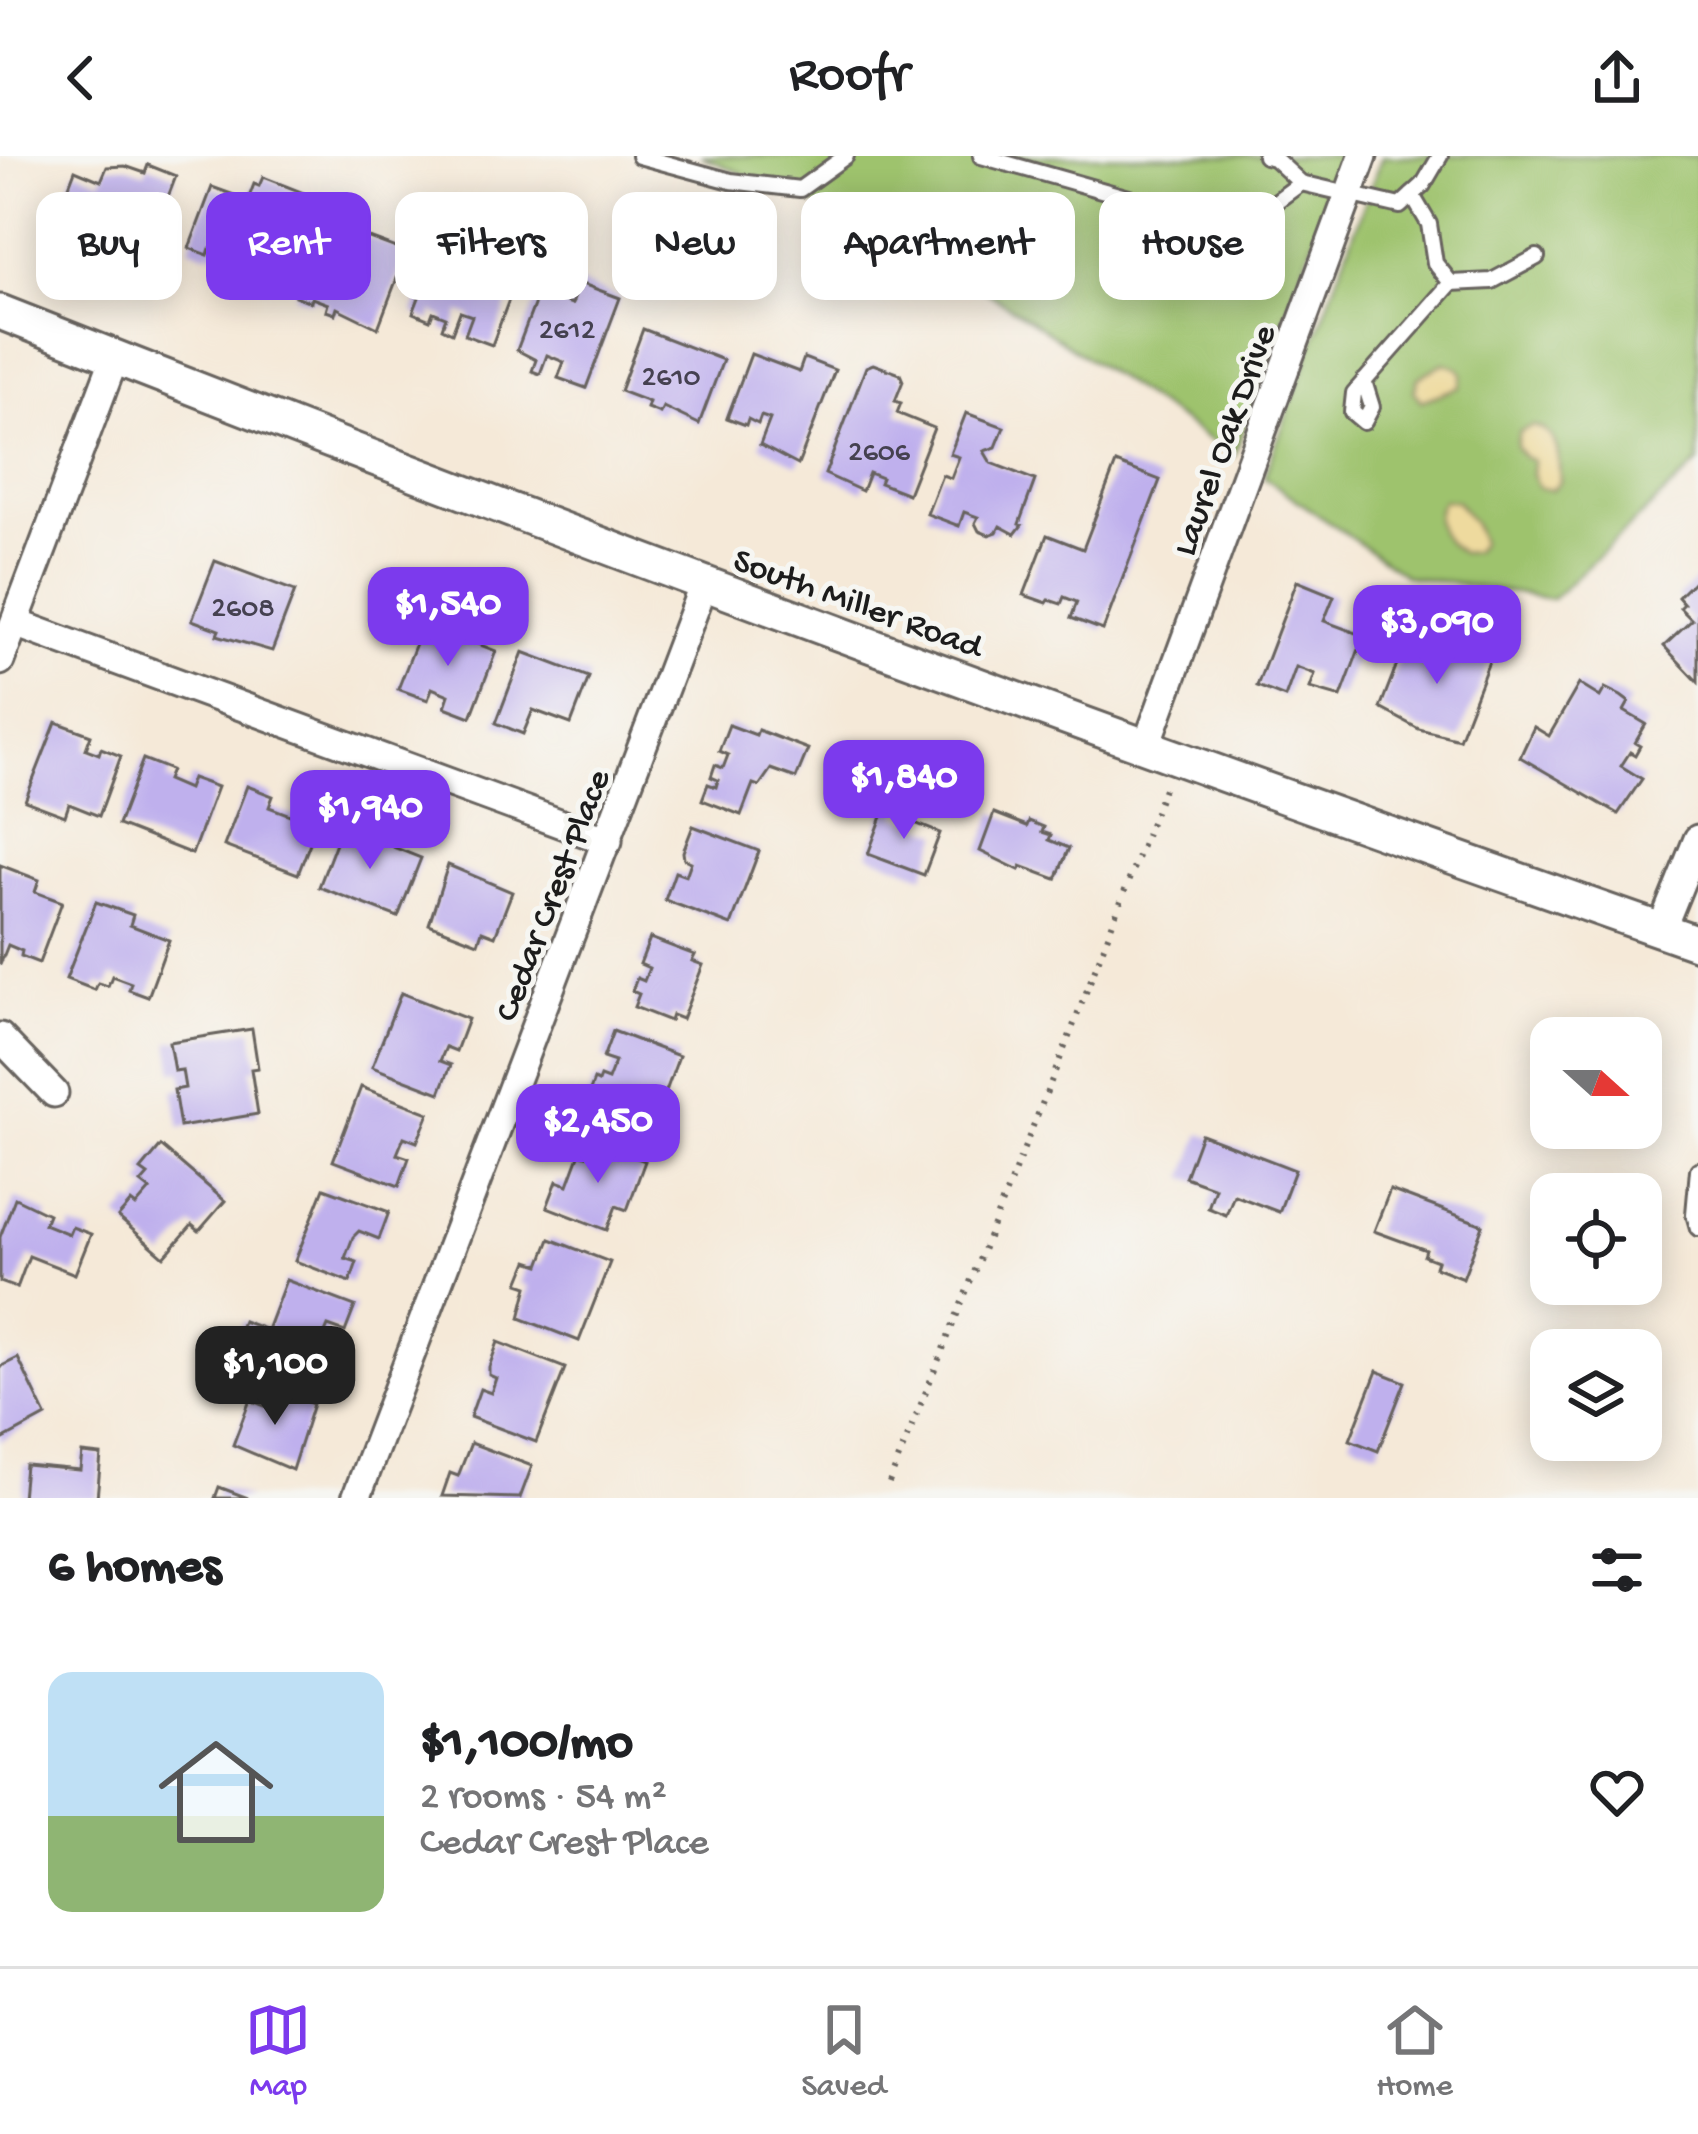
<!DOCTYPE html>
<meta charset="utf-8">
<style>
:root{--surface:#fff;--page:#f2f2f2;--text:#202124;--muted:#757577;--line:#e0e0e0;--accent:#7c3aed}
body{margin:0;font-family:"Gochi Hand",sans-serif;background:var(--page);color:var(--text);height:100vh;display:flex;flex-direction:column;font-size:45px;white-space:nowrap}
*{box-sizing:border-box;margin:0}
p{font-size:39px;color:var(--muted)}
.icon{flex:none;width:66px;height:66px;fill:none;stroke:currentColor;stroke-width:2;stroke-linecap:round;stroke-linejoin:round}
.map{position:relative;height:1342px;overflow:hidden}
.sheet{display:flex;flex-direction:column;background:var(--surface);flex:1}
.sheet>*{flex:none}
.banner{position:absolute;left:36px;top:36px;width:1626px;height:108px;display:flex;gap:24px}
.needle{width:78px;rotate:111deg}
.buttons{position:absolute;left:1530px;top:861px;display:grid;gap:24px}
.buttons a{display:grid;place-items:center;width:132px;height:132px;border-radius:24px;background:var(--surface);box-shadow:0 6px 30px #0003;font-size:60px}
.price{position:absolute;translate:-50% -102px;padding:0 27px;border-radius:24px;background:var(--accent);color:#fff;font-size:39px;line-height:78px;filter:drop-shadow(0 3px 6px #0008)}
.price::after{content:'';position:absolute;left:50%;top:72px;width:36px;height:27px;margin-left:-18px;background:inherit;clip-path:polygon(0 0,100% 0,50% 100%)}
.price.selected{background:#222;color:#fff}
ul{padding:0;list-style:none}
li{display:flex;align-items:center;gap:36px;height:300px;padding:0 48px}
li span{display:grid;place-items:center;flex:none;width:336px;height:240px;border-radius:24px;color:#555}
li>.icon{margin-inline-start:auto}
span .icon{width:144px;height:144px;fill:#fffc;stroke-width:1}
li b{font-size:51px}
h2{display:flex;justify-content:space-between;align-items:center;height:144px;padding:0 48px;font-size:51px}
.tag{padding:0 42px;border-radius:24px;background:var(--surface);box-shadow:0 6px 30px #0003;font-size:42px;line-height:108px}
.tag.selected{background:var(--accent);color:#fff}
header{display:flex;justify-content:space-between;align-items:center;height:156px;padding:0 48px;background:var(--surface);font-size:54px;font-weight:600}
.tab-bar{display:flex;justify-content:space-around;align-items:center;height:168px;border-top:3px solid var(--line);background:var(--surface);font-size:33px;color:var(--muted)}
.tab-bar a{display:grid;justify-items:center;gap:6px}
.tab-bar .selected{color:var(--accent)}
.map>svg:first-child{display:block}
.green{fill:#9ec36d;stroke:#5d7044;stroke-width:3}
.sand{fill:#eeda9e;stroke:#857b5d;stroke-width:3}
.building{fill:#bfb0ed}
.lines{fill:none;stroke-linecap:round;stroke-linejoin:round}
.service-casing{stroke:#68645e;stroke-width:20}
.minor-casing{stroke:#68645e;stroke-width:33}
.tertiary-casing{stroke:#68645e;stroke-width:39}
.path{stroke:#68645e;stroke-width:6;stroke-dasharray:3 9;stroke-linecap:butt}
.service{stroke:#fff;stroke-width:14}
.minor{stroke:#fff;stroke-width:27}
.tertiary{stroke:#fff;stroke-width:33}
.labels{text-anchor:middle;stroke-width:10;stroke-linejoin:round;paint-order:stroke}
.number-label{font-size:30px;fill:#454150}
.street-label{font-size:36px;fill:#1c1c1c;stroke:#f6f6f2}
</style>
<header><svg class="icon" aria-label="back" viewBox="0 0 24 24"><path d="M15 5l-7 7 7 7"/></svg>Roofr<svg class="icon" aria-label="share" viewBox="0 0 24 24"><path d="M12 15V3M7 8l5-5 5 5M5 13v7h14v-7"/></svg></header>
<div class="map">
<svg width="1698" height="1342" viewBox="0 0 1698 1342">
<rect width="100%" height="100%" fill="#f6f6f2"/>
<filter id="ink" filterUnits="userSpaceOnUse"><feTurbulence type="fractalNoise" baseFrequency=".00833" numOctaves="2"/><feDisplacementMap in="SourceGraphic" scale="24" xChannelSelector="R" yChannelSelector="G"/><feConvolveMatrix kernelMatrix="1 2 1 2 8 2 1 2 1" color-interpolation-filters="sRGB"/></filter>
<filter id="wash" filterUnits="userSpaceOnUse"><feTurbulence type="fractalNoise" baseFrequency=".004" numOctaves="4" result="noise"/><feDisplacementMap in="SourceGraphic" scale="48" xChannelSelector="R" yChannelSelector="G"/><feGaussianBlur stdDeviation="2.7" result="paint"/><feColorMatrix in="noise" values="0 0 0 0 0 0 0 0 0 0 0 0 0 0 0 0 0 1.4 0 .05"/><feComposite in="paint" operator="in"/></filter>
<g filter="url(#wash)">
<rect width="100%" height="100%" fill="#f5e9d8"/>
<!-- green -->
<g class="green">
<path d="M 701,0 L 1344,0 L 1234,300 L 937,102 Z"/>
<path d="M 1382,0 L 1698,0 L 1698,307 L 1552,443 L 1406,420 L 1264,321 Z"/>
</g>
<!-- sand -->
<g class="sand">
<path d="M 1444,207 L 1459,212 L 1463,218 L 1460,231 L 1421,245 L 1414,236 L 1418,222 Z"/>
<path d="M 1532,270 C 1560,275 1559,302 1560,326 L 1551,334 L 1538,332 L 1532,318 L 1533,305 L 1524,301 L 1516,291 L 1519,276 Z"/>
<path d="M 1443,344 L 1456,345 L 1474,368 L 1481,386 L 1474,396 L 1461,397 C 1442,386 1429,364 1443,344 Z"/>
</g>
<g id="blocks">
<!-- building -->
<g class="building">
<path d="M 148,9 L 176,20 L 140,114 L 110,102 L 115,86 L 76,71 L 67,77 L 54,69 L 75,14 L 101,25 L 107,11 L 125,10 L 145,17 Z"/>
<path d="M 263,21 L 304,37 L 267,133 L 228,115 L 234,101 L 211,97 L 210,92 L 208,99 L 189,92 L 212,31 L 248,44 L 254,28 L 259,30 Z"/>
<path d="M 331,44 L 352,52 L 345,73 L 407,96 L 378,172 L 337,152 L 335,158 L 326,155 L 328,148 L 312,142 L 311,146 L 295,140 Z"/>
<path d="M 439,90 L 483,106 L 487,96 L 496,99 L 499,90 L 519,97 L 516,107 L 522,109 L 492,189 L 465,179 L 472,160 L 460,156 L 452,177 L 442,172 L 446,161 L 433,156 L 430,164 L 413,157 Z"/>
<path d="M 580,127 L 620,142 L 586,232 L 558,222 L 564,206 L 547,199 L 540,218 L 532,215 L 536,204 L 517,194 L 539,136 L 572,148 Z"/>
<path d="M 643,173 L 723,204 L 699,268 L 663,251 L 660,257 L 647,252 L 649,246 L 620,235 Z"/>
<path d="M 751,198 L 799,216 L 804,202 L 835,214 L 798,309 L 760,289 L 770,263 L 761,260 L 758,268 L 748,263 L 746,269 L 727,262 Z"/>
<path d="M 873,208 L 900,218 L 903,225 L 895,245 L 901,247 L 897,257 L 934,272 L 908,338 L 880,327 L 882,322 L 869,317 L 862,335 L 825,318 L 866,211 Z"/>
<path d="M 966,257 L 1004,271 L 996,291 L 984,295 L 991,307 L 1035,324 L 1019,368 L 1022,369 L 1015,378 L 1000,370 L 997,376 L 989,379 L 979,375 L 975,367 L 978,361 L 964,356 L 959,370 L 927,358 L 942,319 L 951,322 L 959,301 L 950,298 Z"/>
<path d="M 1116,307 L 1160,324 L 1103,474 L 1071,462 L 1077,446 L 1064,441 L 1061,448 L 1049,444 L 1047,447 L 1024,439 L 1047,379 L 1083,393 Z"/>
<path d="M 215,405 L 295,435 L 272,495 L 217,479 L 219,474 L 192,464 Z"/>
<path d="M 1698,421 L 1698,526 L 1664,490 L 1692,464 L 1680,452 L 1684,448 L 1678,441 Z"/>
<path d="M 1297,425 L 1334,440 L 1324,465 L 1364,480 L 1341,541 L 1310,532 L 1315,518 L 1296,511 L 1285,541 L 1257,530 Z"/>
<path d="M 424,467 L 496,495 L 471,561 L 445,551 L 449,539 L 432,532 L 428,544 L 398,533 Z"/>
<path d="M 1453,480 L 1493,495 L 1459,583 L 1419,573 L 1380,552 L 1404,490 L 1439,503 Z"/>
<path d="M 523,496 L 589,521 L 571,568 L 533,554 L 523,578 L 496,567 Z"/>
<path d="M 1579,528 L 1600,541 L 1605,532 L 1621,540 L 1629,546 L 1624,555 L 1646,568 L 1635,587 L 1640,590 L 1635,599 L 1630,596 L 1621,610 L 1642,623 L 1618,658 L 1520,601 L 1534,571 L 1549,580 Z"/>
<path d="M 56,566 L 91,579 L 86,593 L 99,598 L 101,592 L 121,600 L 99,660 L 69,648 L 65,660 L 25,645 Z"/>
<path d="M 729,569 L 756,579 L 758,574 L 808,593 L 796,622 L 771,613 L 759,630 L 753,628 L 741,659 L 702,644 L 708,628 L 716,631 L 718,624 L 711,621 L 715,609 L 723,612 L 728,599 L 719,595 Z"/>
<path d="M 143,603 L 171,614 L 167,624 L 188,633 L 192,622 L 217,631 L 192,698 L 118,669 Z"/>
<path d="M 247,630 L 273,640 L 269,651 L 301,663 L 299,668 L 315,674 L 298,718 L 224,690 Z"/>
<path d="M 886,650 L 899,655 L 897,660 L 940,677 L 924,719 L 868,698 Z"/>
<path d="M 994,657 L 1027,670 L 1029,665 L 1044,671 L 1042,676 L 1051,679 L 1049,684 L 1069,692 L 1056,723 L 1021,710 L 1019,714 L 980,695 Z"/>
<path d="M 693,670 L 759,695 L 731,769 L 665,744 L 675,716 L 686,720 L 691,706 L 684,703 L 683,696 Z"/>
<path d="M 342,671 L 387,688 L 388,684 L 395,687 L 393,691 L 421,702 L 398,761 L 319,731 Z"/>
<path d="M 0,709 L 39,724 L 35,736 L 62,746 L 39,807 L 21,800 L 22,795 L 8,789 L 0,809 Z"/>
<path d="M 448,709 L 512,736 L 495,780 L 482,775 L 478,787 L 429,768 Z"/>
<path d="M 96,746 L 133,759 L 130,769 L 169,784 L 148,841 L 129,834 L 131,827 L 112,820 L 108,830 L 98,827 L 95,834 L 66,823 Z"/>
<path d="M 650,782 L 695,799 L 692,805 L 703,809 L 682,863 L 672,859 L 670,865 L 634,851 L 639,838 L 632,835 L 637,822 L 644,825 L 649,812 L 640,808 Z"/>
<path d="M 401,837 L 468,863 L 456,895 L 446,891 L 440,905 L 451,909 L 440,937 L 372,911 Z"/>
<path d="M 252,873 L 258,912 L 251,913 L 258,958 L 180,971 L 174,934 L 185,932 L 182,914 L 174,915 L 169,886 Z"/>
<path d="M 613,875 L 679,900 L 652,973 L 585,948 L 594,924 L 598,926 L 600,921 L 608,924 L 615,906 L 603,902 Z"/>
<path d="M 361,931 L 429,957 L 417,986 L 404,981 L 397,998 L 409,1002 L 399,1030 L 333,1005 Z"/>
<path d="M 1201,978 L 1295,1014 L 1279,1056 L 1234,1039 L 1226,1059 L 1208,1052 L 1215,1032 L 1185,1021 Z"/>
<path d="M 591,984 L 645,1005 L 627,1054 L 616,1050 L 607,1074 L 547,1051 L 557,1025 L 568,1029 L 580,997 L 586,999 Z"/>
<path d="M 161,990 L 225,1045 L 199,1075 L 192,1069 L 164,1101 L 118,1061 L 131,1046 L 136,1050 L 150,1034 L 141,1027 L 148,1019 L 141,1014 Z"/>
<path d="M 324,1032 L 389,1056 L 379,1083 L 359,1075 L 353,1081 L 345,1102 L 357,1106 L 350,1126 L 295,1105 Z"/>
<path d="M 1390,1034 L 1483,1069 L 1463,1122 L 1435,1111 L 1437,1105 L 1424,1100 L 1426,1094 L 1374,1075 Z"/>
<path d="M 15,1042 L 48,1058 L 44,1068 L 69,1078 L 72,1071 L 91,1078 L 75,1118 L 29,1100 L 17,1132 L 0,1126 L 0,1081 Z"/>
<path d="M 550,1083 L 610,1106 L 579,1185 L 520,1162 L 528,1130 L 519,1127 L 528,1105 L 540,1109 Z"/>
<path d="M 286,1124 L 355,1150 L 345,1176 L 328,1170 L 322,1184 L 330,1187 L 326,1198 L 313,1193 L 305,1213 L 235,1186 L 243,1165 L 267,1174 Z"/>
<path d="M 498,1186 L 565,1212 L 536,1286 L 470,1261 L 480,1233 L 491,1237 L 496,1222 L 489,1219 L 489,1211 Z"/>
<path d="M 18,1202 L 46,1260 L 0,1285 L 0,1211 Z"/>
<path d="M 1377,1215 L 1405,1226 L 1378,1295 L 1350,1284 Z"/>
<path d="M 272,1233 L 313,1248 L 292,1314 L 233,1289 L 250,1244 L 265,1250 L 266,1235 Z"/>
<path d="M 471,1287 L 532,1310 L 520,1342 L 442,1340 L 450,1317 L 458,1320 Z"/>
<path d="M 82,1297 L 101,1299 L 97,1342 L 22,1342 L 25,1309 L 80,1314 Z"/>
<path d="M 219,1331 L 248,1342 L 215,1342 Z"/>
</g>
</g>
</g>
<g filter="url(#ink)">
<use href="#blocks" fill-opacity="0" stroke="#68645e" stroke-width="3"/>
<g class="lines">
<defs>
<g id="service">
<path d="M 639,0 L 731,25 L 800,33 L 846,0"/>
<path d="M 981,0 L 1207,64 L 1252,63 L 1301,27"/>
<path d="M 1265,0 L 1274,2 L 1301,27 L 1400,50 L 1423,29 L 1440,0"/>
<path d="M 1412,39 L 1429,68 L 1435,107 L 1451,127 L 1492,125 L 1537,101"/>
<path d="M 1364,225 L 1372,251 L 1364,266 L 1352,256 L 1354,237 L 1451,127"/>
<path d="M 1698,1014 L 1694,1058 L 1698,1072"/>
</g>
<g id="minor">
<path d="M 15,467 L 608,685"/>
<path d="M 0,505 L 115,201"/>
<path d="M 1146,591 L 1363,0"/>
<path d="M 1661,774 L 1698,683"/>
<path d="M 0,881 L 54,937"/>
<path d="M 356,1342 L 704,428"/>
</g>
<path id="tertiary" d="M 0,156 C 561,378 1128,588 1698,787"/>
</defs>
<!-- service casing -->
<use href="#service" class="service-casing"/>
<!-- minor casing -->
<use href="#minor" class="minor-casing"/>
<!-- tertiary casing -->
<use href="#tertiary" class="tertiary-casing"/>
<!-- path -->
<path class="path" d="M 889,1327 L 1069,881 L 1166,627"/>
<!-- service -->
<use href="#service" class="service"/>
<!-- minor -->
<use href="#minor" class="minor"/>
<!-- tertiary -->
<use href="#tertiary" class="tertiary"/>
</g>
</g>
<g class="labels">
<!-- number labels -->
<g class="number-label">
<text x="567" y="182">2612</text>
<text x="671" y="229">2610</text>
<text x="879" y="304">2606</text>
<text x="243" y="460">2608</text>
</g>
<!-- street labels -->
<g class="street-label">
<text transform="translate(1221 283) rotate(-70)" y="13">Laurel Oak Drive</text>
<text transform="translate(859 444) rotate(20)" y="13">South Miller Road</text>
<text transform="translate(549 738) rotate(-69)" y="13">Cedar Crest Place</text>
</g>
</g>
</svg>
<div class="buttons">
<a><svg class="needle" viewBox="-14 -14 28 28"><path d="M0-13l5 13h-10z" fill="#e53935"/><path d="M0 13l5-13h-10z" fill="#757577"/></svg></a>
<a><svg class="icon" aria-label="locate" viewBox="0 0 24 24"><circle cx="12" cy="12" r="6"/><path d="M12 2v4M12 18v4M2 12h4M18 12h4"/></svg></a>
<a><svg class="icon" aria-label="layers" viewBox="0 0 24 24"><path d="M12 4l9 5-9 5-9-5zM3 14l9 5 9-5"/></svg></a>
</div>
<b class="price" style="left:448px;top:513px">$1,540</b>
<b class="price" style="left:1437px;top:531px">$3,090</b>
<b class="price" style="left:904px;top:686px">$1,840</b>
<b class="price" style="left:370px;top:716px">$1,940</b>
<b class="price" style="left:598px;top:1030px">$2,450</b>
<b class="price selected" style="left:275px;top:1272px">$1,100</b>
<div class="banner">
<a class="tag">Buy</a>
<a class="tag selected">Rent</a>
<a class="tag">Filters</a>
<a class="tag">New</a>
<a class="tag">Apartment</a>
<a class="tag">House</a>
</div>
</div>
<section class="sheet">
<h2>6 homes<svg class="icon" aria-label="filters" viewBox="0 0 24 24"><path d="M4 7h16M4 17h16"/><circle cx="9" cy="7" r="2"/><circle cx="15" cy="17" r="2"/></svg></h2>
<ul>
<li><span style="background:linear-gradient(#bfe0f5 60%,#8fb573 0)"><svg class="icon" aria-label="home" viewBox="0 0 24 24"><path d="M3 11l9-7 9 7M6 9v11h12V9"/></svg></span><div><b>$1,100/mo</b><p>2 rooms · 54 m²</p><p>Cedar Crest Place</p></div><svg class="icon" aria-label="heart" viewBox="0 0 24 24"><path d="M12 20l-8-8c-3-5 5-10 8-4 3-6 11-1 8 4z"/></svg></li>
</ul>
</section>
<nav class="tab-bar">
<a class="selected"><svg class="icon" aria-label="map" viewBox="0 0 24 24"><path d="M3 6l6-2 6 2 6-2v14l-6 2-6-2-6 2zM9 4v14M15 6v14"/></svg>Map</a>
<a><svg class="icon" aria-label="saved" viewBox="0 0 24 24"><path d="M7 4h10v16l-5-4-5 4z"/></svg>Saved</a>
<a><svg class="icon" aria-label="home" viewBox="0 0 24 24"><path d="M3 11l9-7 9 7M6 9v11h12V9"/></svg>Home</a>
</nav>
